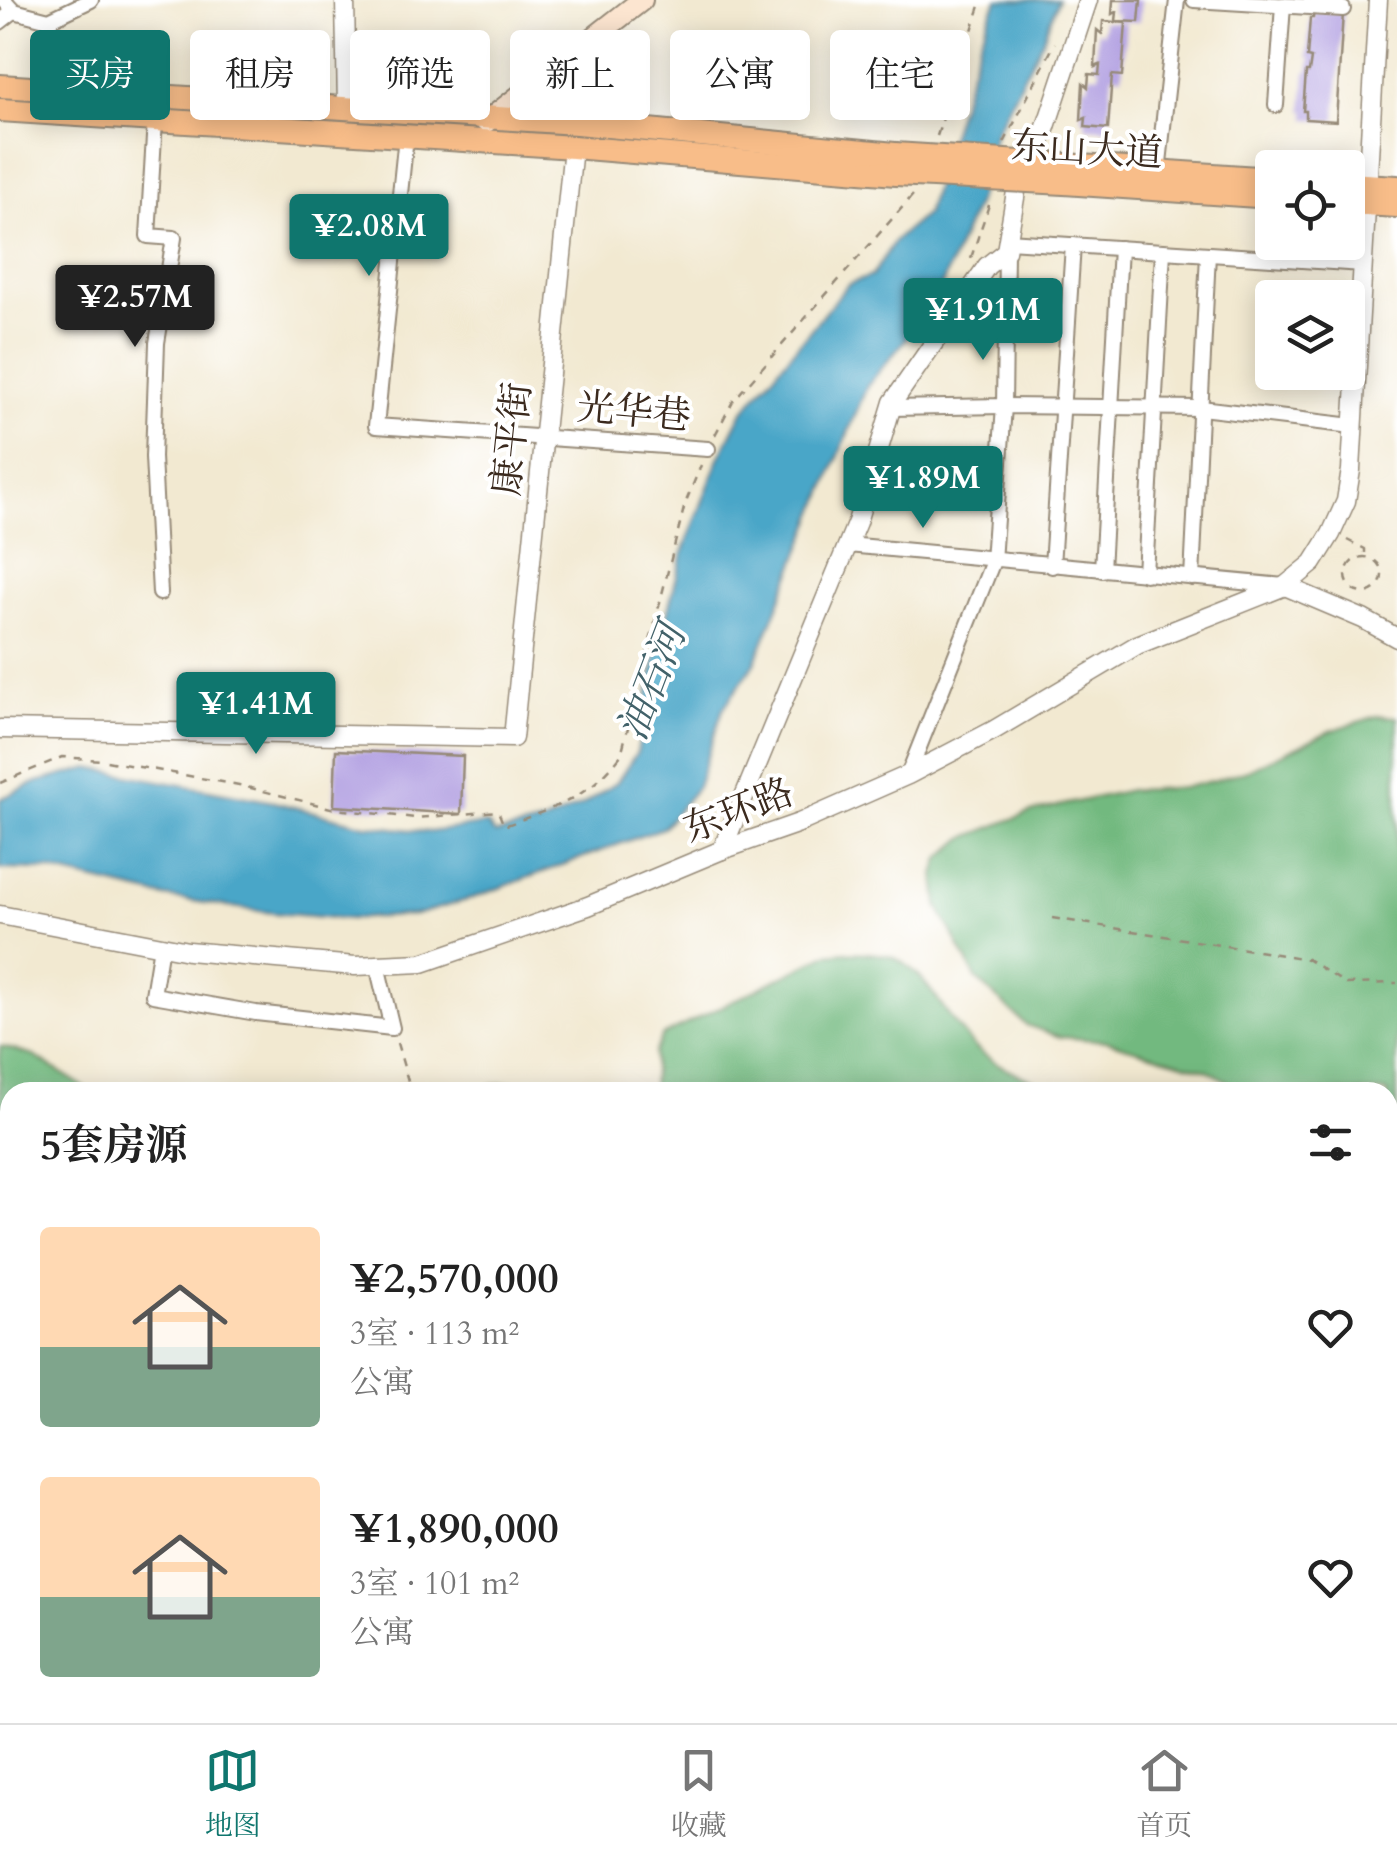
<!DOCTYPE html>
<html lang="zh">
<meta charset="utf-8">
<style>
:root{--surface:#fff;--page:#f2f2f2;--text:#222;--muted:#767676;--line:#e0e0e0;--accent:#0f766e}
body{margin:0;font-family:Cardo,"Noto Serif SC",serif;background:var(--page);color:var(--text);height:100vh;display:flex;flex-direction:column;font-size:38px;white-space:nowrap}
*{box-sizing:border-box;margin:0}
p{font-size:32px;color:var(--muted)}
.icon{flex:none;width:55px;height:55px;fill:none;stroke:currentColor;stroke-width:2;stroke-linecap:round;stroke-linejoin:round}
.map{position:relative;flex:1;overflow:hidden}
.side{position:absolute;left:0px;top:1082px;width:1398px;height:642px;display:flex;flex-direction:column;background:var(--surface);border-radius:30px 30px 0 0;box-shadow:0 5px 25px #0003}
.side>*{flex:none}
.top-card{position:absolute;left:30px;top:30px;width:1338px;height:90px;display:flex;gap:20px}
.controls{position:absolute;left:1255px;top:150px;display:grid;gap:20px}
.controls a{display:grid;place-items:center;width:110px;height:110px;border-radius:10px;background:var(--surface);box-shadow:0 5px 25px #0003;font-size:50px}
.price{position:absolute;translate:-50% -85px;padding:0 22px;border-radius:10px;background:var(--accent);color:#fff;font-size:32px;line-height:65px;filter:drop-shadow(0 2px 5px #0008)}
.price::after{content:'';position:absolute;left:50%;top:60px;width:30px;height:22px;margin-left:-15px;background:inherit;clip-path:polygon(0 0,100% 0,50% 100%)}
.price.active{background:#222;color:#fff}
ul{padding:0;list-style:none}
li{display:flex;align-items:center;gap:30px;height:250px;padding:0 40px}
li span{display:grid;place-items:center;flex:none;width:280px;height:200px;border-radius:10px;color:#555}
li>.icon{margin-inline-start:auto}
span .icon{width:120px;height:120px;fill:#fffc;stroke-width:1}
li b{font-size:42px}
h2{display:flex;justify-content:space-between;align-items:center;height:120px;padding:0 40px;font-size:42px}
.chip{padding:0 35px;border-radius:10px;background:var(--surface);box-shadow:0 5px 25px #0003;font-size:35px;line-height:90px}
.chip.active{background:var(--accent);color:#fff}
.tabs{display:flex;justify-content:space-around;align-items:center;height:140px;border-top:2px solid var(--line);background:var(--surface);font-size:28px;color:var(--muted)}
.tabs a{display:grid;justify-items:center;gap:5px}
.tabs .active{color:var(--accent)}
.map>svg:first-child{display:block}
.forest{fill:#72b97f;stroke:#56724e;stroke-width:2.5}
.water{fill:#4aa6c8;stroke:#426873;stroke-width:2.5}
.building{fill:#ae9be0}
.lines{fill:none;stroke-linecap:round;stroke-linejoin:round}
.minor-casing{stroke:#968a78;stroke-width:18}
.tertiary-casing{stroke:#968a78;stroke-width:21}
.secondary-casing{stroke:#968a78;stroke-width:24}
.primary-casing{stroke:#968a78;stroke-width:26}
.path{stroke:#968a78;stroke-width:2.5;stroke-dasharray:8 8;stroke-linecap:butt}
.minor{stroke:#fff;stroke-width:14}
.tertiary{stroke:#fff;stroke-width:18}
.secondary{stroke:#fce5d0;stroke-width:20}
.primary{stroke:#f8bd89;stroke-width:22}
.primary-bridge-casing{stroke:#968a78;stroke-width:26;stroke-linecap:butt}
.primary-bridge{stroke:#f8bd89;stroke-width:22}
.labels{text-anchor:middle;stroke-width:8;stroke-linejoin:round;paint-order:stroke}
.street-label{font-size:38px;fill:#3b2a1e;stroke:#fff}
.water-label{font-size:40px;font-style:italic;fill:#42626a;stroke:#fff}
</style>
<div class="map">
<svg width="1397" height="1723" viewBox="0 0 1397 1723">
<rect width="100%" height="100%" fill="#fff"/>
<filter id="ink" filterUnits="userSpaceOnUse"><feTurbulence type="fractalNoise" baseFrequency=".01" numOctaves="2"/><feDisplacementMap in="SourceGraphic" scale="20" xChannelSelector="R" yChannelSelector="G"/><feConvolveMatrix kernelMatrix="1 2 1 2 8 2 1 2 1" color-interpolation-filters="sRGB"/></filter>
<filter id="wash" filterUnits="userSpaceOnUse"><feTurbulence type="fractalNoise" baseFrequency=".0048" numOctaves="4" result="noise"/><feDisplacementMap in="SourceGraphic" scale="40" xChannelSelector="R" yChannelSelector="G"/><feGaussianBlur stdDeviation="2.25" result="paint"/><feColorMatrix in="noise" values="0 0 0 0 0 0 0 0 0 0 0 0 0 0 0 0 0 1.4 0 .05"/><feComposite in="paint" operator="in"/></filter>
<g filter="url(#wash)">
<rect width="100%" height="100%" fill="#f2e9d1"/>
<!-- forest -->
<g class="forest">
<path d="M 1377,716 L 1397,717 L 1397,1110 L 1388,1110 L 1388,1092 L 1247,1092 L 1207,1070 L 1107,1041 L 1060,1037 L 1026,1025 L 977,980 L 938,906 L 935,875 L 940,859 L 964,838 L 1031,812 L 1130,790 L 1182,788 L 1215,780 L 1248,770 L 1330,731 Z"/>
<path d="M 846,952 C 861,953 877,952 892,957 C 926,969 949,1024 976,1048 C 1001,1071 1035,1080 1066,1092 L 652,1092 L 654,1053 L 662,1036 L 828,954 Z"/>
<path d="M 0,1046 L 34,1056 L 92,1092 L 10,1092 L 10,1397 L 0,1403 Z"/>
<path d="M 532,1083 L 549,1085 L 561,1092 L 461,1092 L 497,1084 Z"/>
<path d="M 1388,1157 L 1397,1157 L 1397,1723 L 220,1723 L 212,1715 L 1388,1715 Z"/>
<path d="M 10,1429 L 10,1715 L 192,1715 L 190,1723 L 0,1723 L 0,1436 Z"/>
</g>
<!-- water -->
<path class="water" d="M 997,0 L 1058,0 L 1042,41 L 995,132 L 977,202 L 932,308 L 867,386 L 755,663 L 723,709 L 697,787 L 663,828 L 467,900 L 415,915 L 350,919 L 273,913 L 165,897 L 48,870 L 0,869 L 0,799 L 37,782 L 90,768 L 274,802 L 366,825 L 429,832 L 487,824 L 495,834 L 543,823 L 581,806 L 617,782 L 637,752 L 655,659 L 683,553 L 719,458 L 742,413 L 848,284 L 872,276 L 895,240 L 926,214 L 981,38 Z"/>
<g id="blocks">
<!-- building -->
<g class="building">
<path d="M 1113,0 L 1141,0 L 1139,22 L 1116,21 L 1117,12 L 1112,14 Z"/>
<path d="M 1314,11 L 1343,13 L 1336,121 L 1306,119 L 1306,111 L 1303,111 L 1306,72 L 1309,72 L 1311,58 L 1307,57 L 1310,18 L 1313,18 Z"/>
<path d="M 1103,21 L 1126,23 L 1122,76 L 1112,75 L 1108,129 L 1085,127 L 1086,118 L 1081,120 L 1083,83 L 1088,87 L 1089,74 L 1099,75 L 1100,65 L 1095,67 L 1097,30 L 1102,34 Z"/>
<path d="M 336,750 L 463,756 L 461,814 L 334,806 Z"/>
</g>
</g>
</g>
<g filter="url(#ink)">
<use href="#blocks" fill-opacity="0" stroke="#968a78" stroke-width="2.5"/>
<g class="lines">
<defs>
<g id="minor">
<path d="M 1194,0 L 1343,9"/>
<path d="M 14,11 L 49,20 L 91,0"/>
<path d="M 0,22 L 14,11 L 4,0"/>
<path d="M 1276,105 L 1283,5"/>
<path d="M 155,120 L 148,236 L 174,238 L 157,343 L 153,457 L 160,593"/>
<path d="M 406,136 L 376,426 L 708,449"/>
<path d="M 1158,172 L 1177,0"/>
<path d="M 1008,241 L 1363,264"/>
<path d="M 891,408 L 1004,406 L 1006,251"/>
<path d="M 848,545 L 1284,586"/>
<path d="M 1052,566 L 1073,245"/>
<path d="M 1102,570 L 1120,248"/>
<path d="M 1145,574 L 1163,251"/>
<path d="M 1192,578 L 1208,254"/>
<path d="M 908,775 L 993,561 L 1004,406 L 1201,408 L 1353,426"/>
<path d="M 161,946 L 153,995 L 256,1013 L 392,1028 L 377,965"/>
</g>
<g id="tertiary">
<path d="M 345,0 L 347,108"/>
<path d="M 1034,163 L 1088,0"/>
<path d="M 1285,586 L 1363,619 L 1397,638"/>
<path d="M 0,729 L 513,738 L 573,147"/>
<path d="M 722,850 L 857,522 L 893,402 L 987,266 L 1006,251 L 1018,180"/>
<path d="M 0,915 L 188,951 L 355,966 L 422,963 L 588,906 L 722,850 L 799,823 L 908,775 L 994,730 L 1137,645 L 1285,586 L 1313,563 L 1331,534 L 1346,501 L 1351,470 L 1378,0"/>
</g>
<path id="secondary" d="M 486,122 L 642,0"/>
<g id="primary">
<path d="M 0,86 L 577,123 L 895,154"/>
<path d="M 0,110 L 573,147 L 896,174"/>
<path d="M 1066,165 L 1272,179"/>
<path d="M 1064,183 L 1272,197"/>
<path d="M 1348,184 L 1397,187"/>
<path d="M 1348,203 L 1397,206"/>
</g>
</defs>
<!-- minor casing -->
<use href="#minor" class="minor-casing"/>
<!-- tertiary casing -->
<use href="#tertiary" class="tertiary-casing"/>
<!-- secondary casing -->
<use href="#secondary" class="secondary-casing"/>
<!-- primary casing -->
<use href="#primary" class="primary-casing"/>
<!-- path -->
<g class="path">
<path d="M 937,136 L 982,0"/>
<path d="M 1004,143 L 1055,43"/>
<path d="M 971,258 L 991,199"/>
<path d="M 715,435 L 733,401 L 913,195"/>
<path d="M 1347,540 L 1365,549 L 1365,556"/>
<circle cx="1364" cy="575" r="18"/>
<path d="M 0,783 L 62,757 L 101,760 L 239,785 L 335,809 L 416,818 L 498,811 L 504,826 C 555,807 587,800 621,755 L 685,504 L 701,465"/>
<path d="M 1052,918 L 1307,959 L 1346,984 L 1397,983"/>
<path d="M 397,1043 L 410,1088 L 415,1092"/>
<path d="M 0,1406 L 10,1401"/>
<path d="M 0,1668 L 10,1674"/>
<path d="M 680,1715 L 690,1723"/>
<path d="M 1301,1715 L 1307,1723"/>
<path d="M 761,1723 L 772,1715"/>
</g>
<!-- minor -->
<use href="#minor" class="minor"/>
<!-- tertiary -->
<use href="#tertiary" class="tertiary"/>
<!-- secondary -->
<use href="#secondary" class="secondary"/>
<!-- primary -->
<use href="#primary" class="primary"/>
<defs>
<g id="primary-bridge">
<path d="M 895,154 L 1066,165"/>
<path d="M 896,174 L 1064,183"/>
</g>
</defs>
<!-- primary-bridge casing -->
<use href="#primary-bridge" class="primary-bridge-casing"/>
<!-- primary-bridge -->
<use href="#primary-bridge" class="primary-bridge"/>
</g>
</g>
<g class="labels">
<!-- street labels -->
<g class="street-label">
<text transform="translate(1087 149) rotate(3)" y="13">东山大道</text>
<text transform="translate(634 411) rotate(5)" y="13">光华巷</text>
<text transform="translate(511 439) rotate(-84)" y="13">康平街</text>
<text transform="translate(738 810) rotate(-21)" y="13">东环路</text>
</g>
<!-- water labels -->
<g class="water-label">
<text transform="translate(651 682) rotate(-69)" y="14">油石河</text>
</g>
</g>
</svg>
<div class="controls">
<a><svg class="icon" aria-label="locate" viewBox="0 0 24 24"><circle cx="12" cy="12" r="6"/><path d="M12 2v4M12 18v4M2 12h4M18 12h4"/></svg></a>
<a><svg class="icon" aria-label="layers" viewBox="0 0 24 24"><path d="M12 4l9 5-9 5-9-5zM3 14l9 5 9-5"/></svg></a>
</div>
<b class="price" style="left:369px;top:279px">¥2.08M</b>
<b class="price active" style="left:135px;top:350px">¥2.57M</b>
<b class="price" style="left:983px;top:363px">¥1.91M</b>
<b class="price" style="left:923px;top:531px">¥1.89M</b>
<b class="price" style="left:256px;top:757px">¥1.41M</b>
<div class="top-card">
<a class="chip active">买房</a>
<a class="chip">租房</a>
<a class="chip">筛选</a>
<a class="chip">新上</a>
<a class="chip">公寓</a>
<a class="chip">住宅</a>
</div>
<section class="side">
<h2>5套房源<svg class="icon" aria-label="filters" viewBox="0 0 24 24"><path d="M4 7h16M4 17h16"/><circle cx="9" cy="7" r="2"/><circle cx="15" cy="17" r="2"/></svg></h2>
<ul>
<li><span style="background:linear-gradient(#ffd9b3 60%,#7fa58c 0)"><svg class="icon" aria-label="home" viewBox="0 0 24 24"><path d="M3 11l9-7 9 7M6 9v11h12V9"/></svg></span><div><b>¥2,570,000</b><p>3室 · 113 m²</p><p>公寓</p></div><svg class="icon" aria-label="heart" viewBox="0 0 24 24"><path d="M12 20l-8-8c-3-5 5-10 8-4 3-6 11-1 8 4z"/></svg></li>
<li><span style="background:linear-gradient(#ffd9b3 60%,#7fa58c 0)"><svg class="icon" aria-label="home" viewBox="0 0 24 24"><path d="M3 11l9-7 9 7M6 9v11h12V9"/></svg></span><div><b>¥1,890,000</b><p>3室 · 101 m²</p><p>公寓</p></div><svg class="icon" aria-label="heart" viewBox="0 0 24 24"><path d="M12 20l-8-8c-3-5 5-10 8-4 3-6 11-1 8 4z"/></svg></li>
</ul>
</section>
</div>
<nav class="tabs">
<a class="active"><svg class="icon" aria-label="map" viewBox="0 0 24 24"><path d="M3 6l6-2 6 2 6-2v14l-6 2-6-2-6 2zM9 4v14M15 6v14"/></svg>地图</a>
<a><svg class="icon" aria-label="saved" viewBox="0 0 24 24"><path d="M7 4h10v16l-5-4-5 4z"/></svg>收藏</a>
<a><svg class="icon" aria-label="home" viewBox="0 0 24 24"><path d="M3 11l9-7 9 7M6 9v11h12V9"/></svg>首页</a>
</nav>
